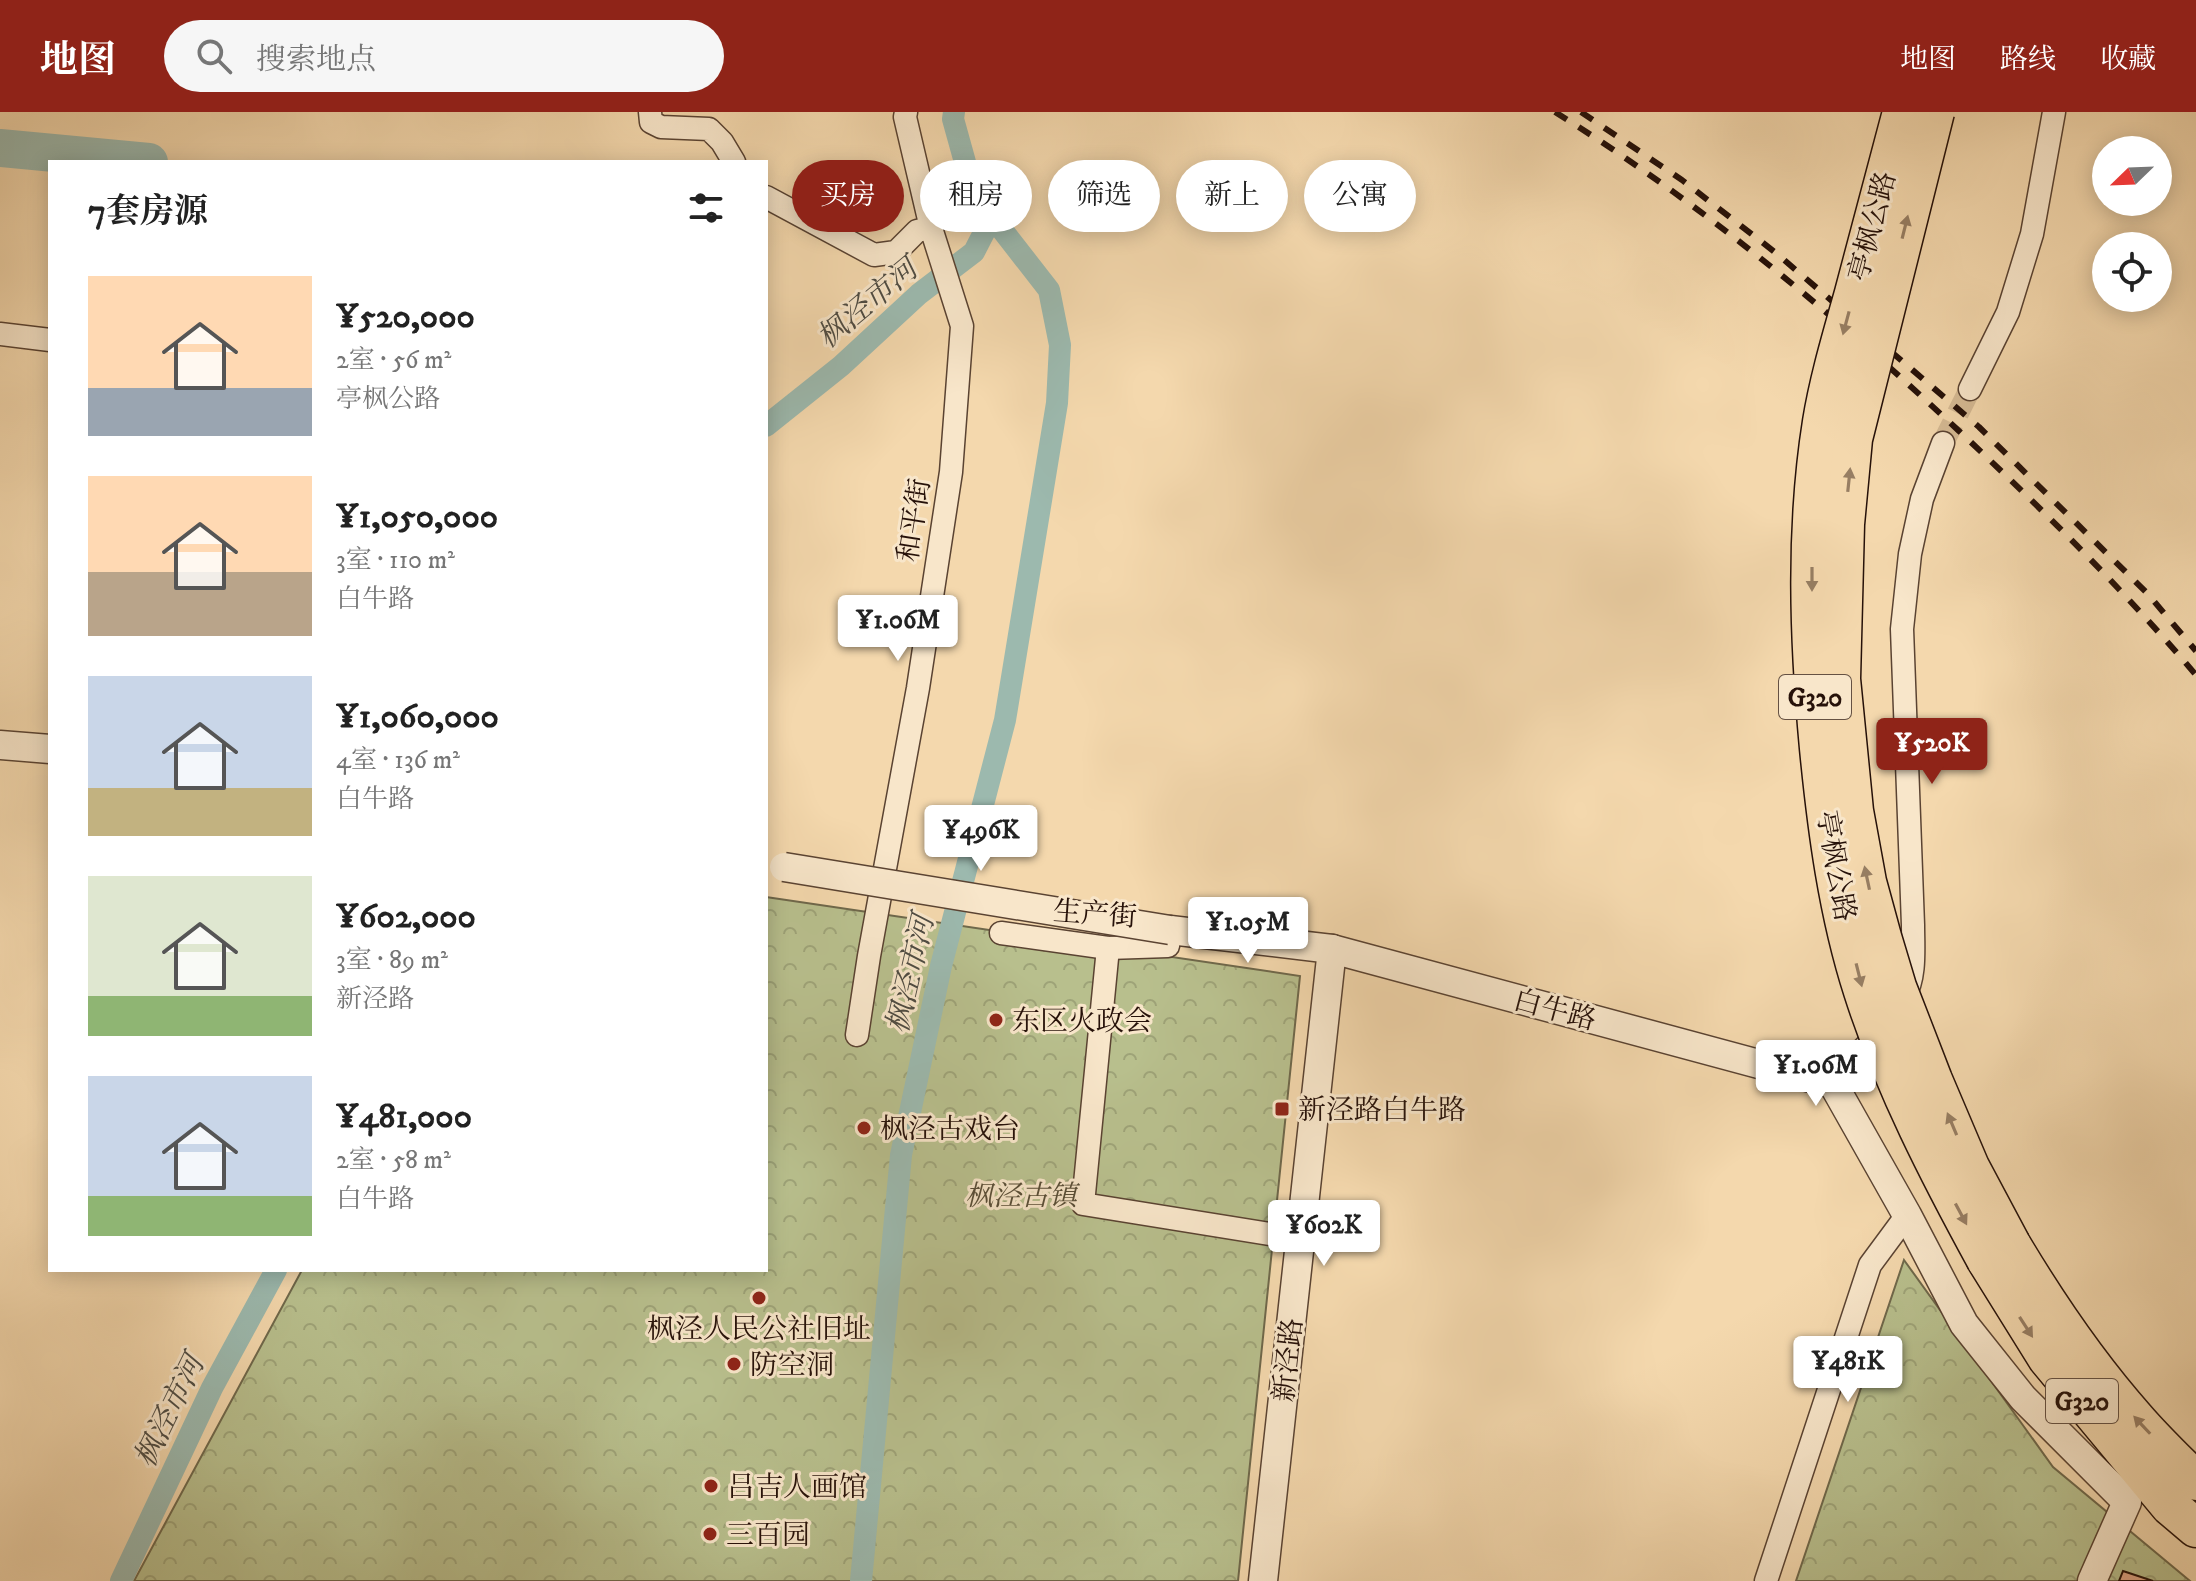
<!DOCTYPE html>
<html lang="zh">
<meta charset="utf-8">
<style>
:root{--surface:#fff;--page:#f6f6f6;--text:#222;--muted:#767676;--accent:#8f2418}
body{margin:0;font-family:"IM FELL DW Pica","Noto Serif SC",serif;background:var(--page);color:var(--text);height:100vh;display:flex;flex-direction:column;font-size:30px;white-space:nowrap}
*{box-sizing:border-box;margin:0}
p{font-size:26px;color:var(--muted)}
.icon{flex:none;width:44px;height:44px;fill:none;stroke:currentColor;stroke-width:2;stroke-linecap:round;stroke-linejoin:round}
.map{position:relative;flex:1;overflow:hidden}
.panel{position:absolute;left:48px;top:48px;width:720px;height:1112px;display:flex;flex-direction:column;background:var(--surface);border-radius:0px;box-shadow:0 4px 20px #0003}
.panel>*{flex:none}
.top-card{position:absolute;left:792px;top:48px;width:760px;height:72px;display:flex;gap:16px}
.needle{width:52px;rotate:247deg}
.fabs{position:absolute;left:2092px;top:24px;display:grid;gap:16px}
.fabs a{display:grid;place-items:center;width:80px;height:80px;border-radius:50%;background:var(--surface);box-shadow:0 4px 20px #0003;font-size:40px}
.price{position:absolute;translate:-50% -68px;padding:0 18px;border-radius:8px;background:#fff;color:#222;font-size:26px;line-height:52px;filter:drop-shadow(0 2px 4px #0008)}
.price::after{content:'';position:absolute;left:50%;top:48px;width:24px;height:18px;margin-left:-12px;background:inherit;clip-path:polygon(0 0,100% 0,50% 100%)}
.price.active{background:var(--accent);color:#fff}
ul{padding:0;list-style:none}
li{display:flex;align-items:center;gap:24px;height:200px;padding:0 40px}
li span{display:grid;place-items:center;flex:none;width:224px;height:160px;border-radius:0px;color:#555}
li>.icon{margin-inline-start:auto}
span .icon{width:96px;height:96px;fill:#fffc;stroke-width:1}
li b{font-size:34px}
h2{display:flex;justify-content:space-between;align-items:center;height:96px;padding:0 40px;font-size:34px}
.pill{padding:0 28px;border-radius:36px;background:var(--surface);box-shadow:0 4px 20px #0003;font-size:28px;line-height:72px}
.pill.active{background:var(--accent);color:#fff}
header{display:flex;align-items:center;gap:48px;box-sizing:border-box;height:112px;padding:0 40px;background:var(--accent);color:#fff}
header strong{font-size:38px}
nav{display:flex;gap:44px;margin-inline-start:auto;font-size:28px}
.search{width:560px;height:72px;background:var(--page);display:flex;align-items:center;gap:20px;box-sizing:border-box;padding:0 28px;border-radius:44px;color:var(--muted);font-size:30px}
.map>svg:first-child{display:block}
.forest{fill:url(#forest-crowns);stroke:#6f684b;stroke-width:2}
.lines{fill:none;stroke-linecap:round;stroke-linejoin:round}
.canal{stroke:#9cb9ae;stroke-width:22}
.river{stroke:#9cb9ae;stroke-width:38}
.building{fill:#e0a687;stroke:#261109;stroke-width:2}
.minor-tunnel{stroke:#d5ba94;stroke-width:22;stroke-dasharray:22 11;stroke-linecap:butt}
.minor-casing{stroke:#5a4332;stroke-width:25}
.tertiary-casing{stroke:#5a4332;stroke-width:31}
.trunk-casing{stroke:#261109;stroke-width:41}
.minor{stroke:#f8e6ca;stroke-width:22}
.tertiary{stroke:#f8e6ca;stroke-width:28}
.trunk{stroke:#f4d8ad;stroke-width:38}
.rail{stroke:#261109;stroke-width:6;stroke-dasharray:14 14;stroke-linecap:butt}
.tertiary-bridge-casing{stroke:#5a4332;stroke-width:31;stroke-linecap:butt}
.trunk-bridge-casing{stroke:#261109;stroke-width:41;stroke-linecap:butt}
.tertiary-bridge{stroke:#f8e6ca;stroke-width:28}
.trunk-bridge{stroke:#f4d8ad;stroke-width:38}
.oneway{fill:#977e63}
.poi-dot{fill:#8f2418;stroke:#f8e6ca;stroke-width:3}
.labels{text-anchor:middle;stroke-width:6;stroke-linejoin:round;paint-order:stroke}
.shield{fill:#f8e6ca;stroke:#655143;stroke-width:2}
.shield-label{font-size:26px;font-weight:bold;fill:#261109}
.street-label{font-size:28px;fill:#261109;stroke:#f8e6ca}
.poi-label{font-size:28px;fill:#261109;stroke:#f8e6ca;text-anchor:start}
.park-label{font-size:28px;font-style:italic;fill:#594e37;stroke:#f8e6ca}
.water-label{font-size:30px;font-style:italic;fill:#4f4c43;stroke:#f8e6ca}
</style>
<header>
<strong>地图</strong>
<div class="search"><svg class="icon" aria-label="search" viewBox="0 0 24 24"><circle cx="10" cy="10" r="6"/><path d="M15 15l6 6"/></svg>搜索地点</div>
<nav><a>地图</a><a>路线</a><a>收藏</a></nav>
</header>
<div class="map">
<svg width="2196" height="1469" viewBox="0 0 2196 1469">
<defs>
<pattern id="forest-crowns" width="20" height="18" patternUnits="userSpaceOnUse" patternTransform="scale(2)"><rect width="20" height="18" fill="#b8bf8d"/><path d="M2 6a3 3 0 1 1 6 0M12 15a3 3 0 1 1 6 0" fill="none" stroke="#9ea378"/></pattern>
</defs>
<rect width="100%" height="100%" fill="#f4d8ad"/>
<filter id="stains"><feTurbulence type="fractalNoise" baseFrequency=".0025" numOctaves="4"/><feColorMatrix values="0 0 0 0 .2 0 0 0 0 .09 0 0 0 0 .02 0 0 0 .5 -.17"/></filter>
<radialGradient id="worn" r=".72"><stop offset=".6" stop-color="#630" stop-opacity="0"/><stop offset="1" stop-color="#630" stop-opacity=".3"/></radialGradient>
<!-- forest -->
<g class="forest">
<path d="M 766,785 L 1300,864 L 1238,1469 L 134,1469 L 302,1158 L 766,1158 Z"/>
<path d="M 1904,1148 L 2053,1355 L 2190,1469 L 1796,1469 Z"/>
</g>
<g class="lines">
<!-- canal -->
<g class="canal">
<path d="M 766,314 L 841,254 L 919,182 L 974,140 L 993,103"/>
<path d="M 121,1469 L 212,1276 L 276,1158"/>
<path d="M 861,1469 L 901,1043 L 941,854 L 1005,608 L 1057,291 L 1060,233 L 1049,178 L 1003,119 L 968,61 L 953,7 L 954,0"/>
</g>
<!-- river -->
<path class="river" d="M 0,36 L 149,50"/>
</g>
<!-- building -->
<path class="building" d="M 2123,1459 L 2153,1469 L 2119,1469 Z"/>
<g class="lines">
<!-- minor-tunnel -->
<path class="minor-tunnel" d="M 1943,331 L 1970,277"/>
<defs>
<g id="minor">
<path d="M 650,0 L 651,10 L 661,15 L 709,17 L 722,30 L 734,50"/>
<path d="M 766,85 L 874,143 L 896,140 L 917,119 L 931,116"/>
<path d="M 0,222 L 50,228"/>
<path d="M 1970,277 L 2008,200 L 2032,122 L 2054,0"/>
<path d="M 1001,821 L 1108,836 L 1168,834 L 1170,818"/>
<path d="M 1108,836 L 1083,1092 L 1301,1127"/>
<path d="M 1904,885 C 1916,865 1913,836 1913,813 L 1902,517 L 1910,442 L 1922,387 L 1943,331"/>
<path d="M 857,923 L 869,844 L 918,576 L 951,360 L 962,214 L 931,116 L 905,5 L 906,0"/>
<path d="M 1833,972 L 1849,951 L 1883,917"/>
<path d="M 1766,1469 L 1870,1153 L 1907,1103"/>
</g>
<g id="tertiary">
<path d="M 0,633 L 50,637"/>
<path d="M 1170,818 L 1332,837 L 1833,972 L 1907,1103 L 1964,1212 L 2023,1286 L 2127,1390 L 2092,1469"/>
<path d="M 1263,1469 L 1332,837"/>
</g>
<g id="trunk">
<path d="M 2011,1132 C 2048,1194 2088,1253 2136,1307 C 2155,1329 2176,1349 2196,1369"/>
<path d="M 1986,1148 L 2047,1246 L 2170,1394 L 2196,1416"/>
</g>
</defs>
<!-- minor casing -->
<use href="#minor" class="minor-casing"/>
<!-- tertiary casing -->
<use href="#tertiary" class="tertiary-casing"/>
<!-- trunk casing -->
<use href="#trunk" class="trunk-casing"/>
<!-- minor -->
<use href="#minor" class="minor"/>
<!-- tertiary -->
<use href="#tertiary" class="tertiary"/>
<!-- trunk -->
<use href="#trunk" class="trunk"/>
<!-- rail -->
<g class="rail">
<path d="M 1555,0 C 1701,91 1834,202 1959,319 C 2042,397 2122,476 2196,563"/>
<path d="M 1581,0 L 1682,68 L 1776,141 L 1979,315 L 2147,481 L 2196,539"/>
</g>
<defs>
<path id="tertiary-bridge" d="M 784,755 L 1170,818"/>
<g id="trunk-bridge">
<path d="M 1902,0 C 1886,60 1870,121 1854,181 C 1842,224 1829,267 1822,310 C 1805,417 1809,528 1819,636 C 1827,718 1838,801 1863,879 C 1893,973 1939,1062 1986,1148"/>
<path d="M 1935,0 L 1853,327 L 1845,412 L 1841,567 L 1854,699 L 1867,770 L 1882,825 L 1897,875 L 1933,968 L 1970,1055 L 2011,1132"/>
</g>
</defs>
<!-- tertiary-bridge casing -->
<use href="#tertiary-bridge" class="tertiary-bridge-casing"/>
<!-- trunk-bridge casing -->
<use href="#trunk-bridge" class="trunk-bridge-casing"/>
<!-- tertiary-bridge -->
<use href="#tertiary-bridge" class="tertiary-bridge"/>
<!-- trunk-bridge -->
<use href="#trunk-bridge" class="trunk-bridge"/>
</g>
<!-- one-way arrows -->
<defs><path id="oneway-solid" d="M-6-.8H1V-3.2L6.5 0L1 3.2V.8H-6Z" transform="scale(2)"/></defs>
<g class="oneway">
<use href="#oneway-solid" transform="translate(1905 115) rotate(-76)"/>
<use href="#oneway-solid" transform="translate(1846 211) rotate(105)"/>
<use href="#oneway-solid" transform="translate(1849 368) rotate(-84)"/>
<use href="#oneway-solid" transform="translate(1812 467) rotate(90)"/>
<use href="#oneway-solid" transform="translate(1867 766) rotate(-102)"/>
<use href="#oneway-solid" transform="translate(1859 863) rotate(76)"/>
<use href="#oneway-solid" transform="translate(1952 1012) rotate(-113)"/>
<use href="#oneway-solid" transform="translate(1961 1102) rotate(62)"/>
<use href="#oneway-solid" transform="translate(2026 1215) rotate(57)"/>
<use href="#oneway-solid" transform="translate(2142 1313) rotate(-133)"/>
</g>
<!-- markers -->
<g class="poi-dot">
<circle cx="996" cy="908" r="8"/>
<rect x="1274" y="989" width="16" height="16" rx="4"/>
<circle cx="864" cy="1016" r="8"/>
<circle cx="759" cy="1186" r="8"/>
<circle cx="734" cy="1252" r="8"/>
<circle cx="711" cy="1374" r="8"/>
<circle cx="710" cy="1422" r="8"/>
</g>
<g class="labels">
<!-- shield labels -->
<g class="shield">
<rect x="1779" y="563" width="72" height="44" rx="6"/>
<rect x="2046" y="1267" width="72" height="44" rx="6"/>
</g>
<g class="shield-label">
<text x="1815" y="594">G320</text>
<text x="2082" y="1298">G320</text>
</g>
<!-- street labels -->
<g class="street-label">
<text transform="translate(1871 114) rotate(-75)" y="10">亭枫公路</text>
<text transform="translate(913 408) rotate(-81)" y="10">和平街</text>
<text transform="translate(1837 754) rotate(80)" y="10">亭枫公路</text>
<text transform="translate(1095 801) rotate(4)" y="10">生产街</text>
<text transform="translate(1555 897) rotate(15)" y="10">白牛路</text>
<text transform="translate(1287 1248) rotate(-84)" y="10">新泾路</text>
</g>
<!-- poi labels -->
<g class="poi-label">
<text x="1012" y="918">东区火政会</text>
<text x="1298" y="1007">新泾路白牛路</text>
<text x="880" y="1026">枫泾古戏台</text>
<text x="759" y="1226" text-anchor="middle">枫泾人民公社旧址</text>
<text x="750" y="1262">防空洞</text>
<text x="727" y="1384">吕吉人画馆</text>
<text x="726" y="1432">三百园</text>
</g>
<!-- park labels -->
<g class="park-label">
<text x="1021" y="1093">枫泾古镇</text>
</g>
<!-- water labels -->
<g class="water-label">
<text transform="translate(867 191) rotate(-40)" y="10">枫泾市河</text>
<text transform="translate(910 862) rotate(-77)" y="10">枫泾市河</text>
<text transform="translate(169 1299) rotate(-64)" y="10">枫泾市河</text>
</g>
</g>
<rect width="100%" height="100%" filter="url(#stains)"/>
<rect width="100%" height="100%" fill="url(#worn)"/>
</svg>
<div class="fabs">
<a><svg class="needle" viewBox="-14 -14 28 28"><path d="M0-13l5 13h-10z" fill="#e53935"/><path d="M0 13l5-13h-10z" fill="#767676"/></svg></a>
<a><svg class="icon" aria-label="locate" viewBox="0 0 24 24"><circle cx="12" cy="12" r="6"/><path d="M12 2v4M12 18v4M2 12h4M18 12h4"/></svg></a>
</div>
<b class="price" style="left:898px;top:551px">¥1.06M</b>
<b class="price active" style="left:1932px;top:674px">¥520K</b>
<b class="price" style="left:981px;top:761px">¥496K</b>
<b class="price" style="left:1248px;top:853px">¥1.05M</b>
<b class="price" style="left:1816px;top:996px">¥1.06M</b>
<b class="price" style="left:1324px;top:1156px">¥602K</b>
<b class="price" style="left:1848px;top:1292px">¥481K</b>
<div class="top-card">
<a class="pill active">买房</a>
<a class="pill">租房</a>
<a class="pill">筛选</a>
<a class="pill">新上</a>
<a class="pill">公寓</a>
</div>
<section class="panel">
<h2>7套房源<svg class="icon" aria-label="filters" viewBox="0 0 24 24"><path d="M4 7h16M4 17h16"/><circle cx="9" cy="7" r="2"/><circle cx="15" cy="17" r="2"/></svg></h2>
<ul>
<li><span style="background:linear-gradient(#ffd9b3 70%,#9aa5b1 0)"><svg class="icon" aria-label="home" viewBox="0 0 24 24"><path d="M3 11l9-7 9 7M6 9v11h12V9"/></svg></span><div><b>¥520,000</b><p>2室 · 56 m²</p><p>亭枫公路</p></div></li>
<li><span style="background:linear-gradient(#ffd9b3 60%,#b9a48a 0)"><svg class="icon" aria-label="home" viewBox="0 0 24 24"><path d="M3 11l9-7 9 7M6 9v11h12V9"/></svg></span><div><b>¥1,050,000</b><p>3室 · 110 m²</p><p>白牛路</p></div></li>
<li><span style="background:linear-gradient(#c9d6e8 70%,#c2b280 0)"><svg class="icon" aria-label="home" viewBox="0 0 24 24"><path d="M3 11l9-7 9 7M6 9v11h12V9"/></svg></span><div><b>¥1,060,000</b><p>4室 · 136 m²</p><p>白牛路</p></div></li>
<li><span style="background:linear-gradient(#dfe7d0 75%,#8fb573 0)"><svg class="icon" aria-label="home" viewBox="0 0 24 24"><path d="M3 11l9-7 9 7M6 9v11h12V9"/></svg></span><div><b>¥602,000</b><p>3室 · 89 m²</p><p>新泾路</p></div></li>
<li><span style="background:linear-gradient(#c9d6e8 75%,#8fb573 0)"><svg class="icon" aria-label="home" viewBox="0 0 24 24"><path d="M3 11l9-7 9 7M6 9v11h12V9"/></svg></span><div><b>¥481,000</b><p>2室 · 58 m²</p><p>白牛路</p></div></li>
</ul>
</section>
</div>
